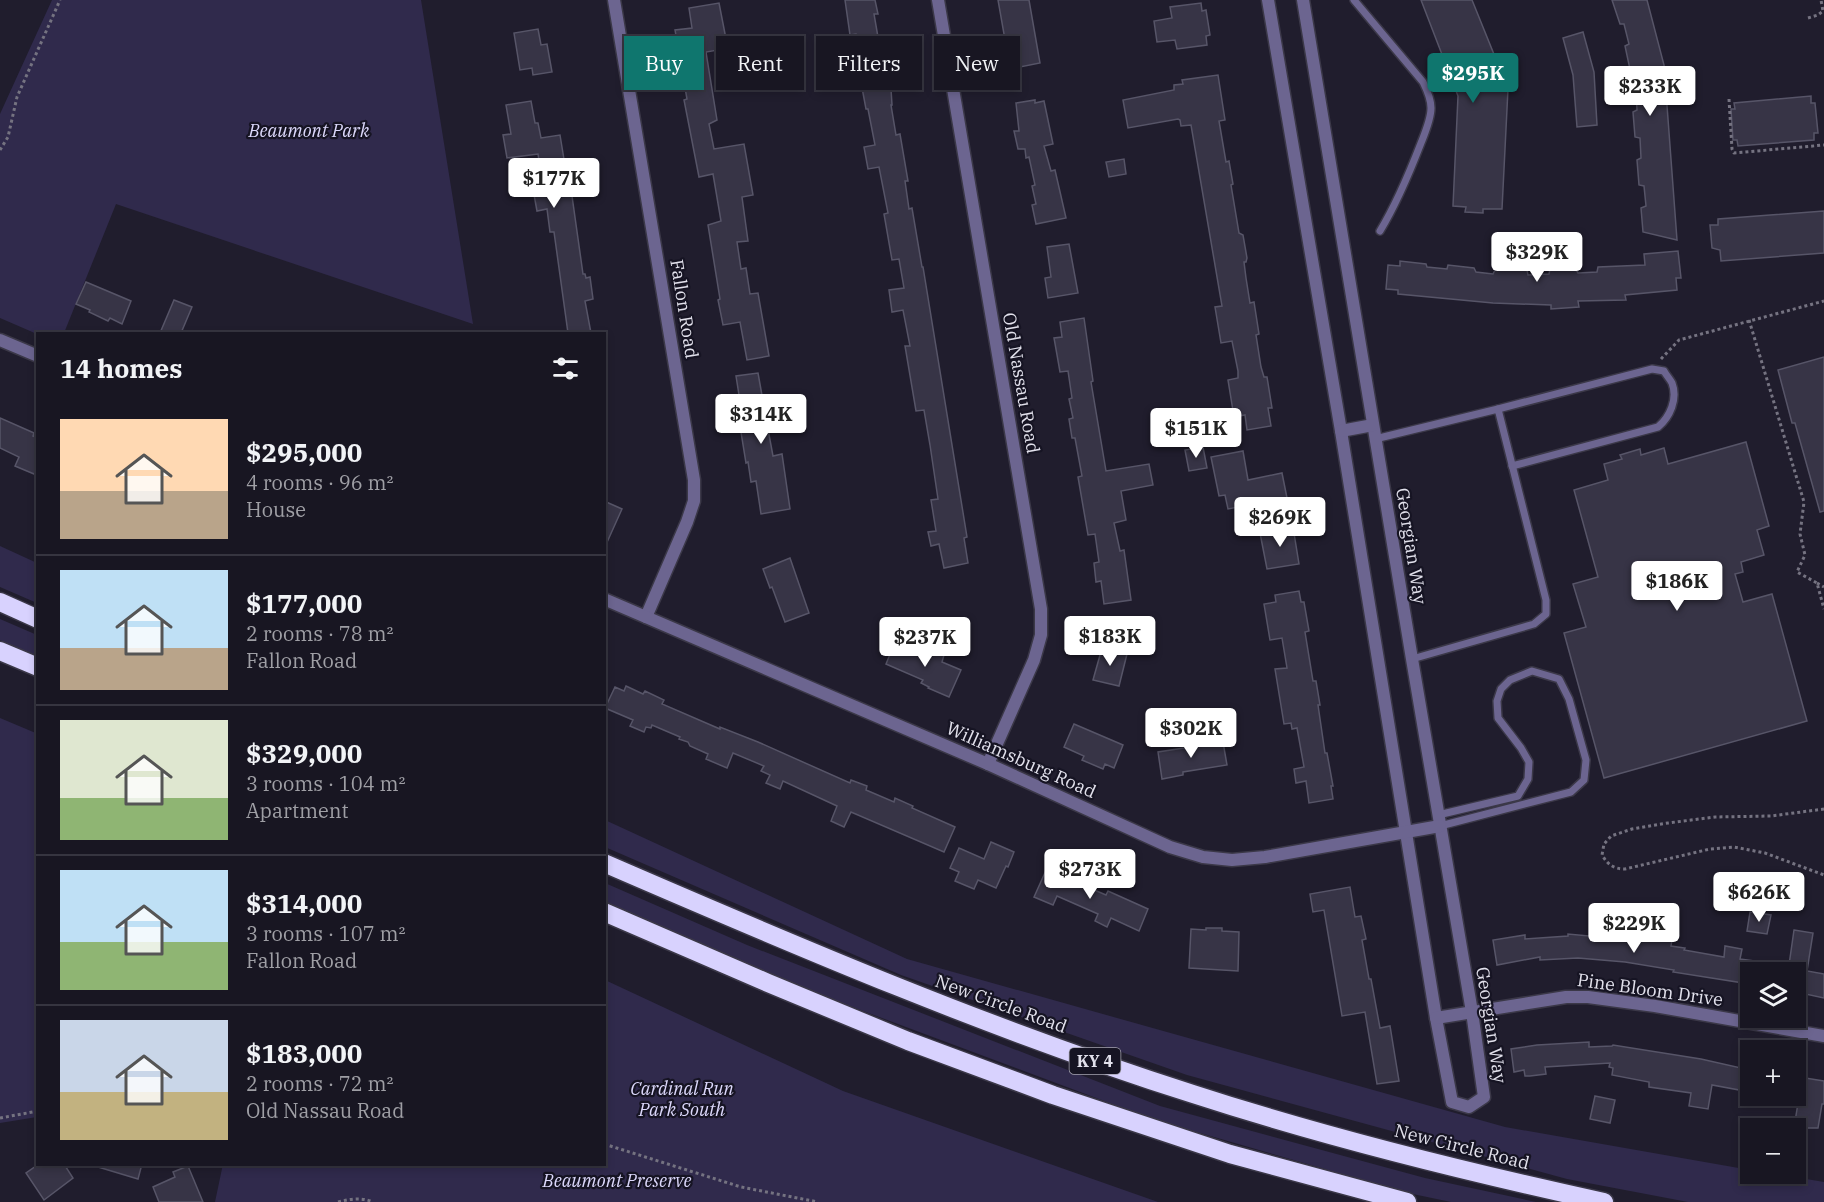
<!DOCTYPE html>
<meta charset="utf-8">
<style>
:root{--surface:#181622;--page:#25232f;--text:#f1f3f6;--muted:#9f9fa5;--line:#363540;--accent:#0f766e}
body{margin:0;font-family:"IBM Plex Serif",serif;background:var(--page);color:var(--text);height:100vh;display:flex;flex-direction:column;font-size:22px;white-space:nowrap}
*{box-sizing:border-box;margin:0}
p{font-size:20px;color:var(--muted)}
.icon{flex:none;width:33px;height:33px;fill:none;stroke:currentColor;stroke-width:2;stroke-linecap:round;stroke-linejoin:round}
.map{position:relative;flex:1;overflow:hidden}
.drawer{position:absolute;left:36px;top:332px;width:570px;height:834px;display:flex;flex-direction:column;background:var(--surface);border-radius:0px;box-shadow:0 3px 9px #0003,0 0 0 2px var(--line)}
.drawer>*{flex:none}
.guide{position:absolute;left:624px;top:36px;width:570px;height:54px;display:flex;gap:12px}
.controls{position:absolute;left:1740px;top:962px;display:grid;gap:12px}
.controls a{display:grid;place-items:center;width:66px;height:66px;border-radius:0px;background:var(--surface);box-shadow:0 3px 9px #0003,0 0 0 2px var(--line);font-size:30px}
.price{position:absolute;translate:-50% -51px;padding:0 14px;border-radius:6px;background:#fff;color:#222;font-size:20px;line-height:39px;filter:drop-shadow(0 2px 3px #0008)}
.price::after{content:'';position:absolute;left:50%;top:36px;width:18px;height:14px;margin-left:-9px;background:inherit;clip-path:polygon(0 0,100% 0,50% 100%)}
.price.active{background:var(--accent);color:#fff}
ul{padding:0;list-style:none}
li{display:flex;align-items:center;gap:18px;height:150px;padding:0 24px}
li+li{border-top:2px solid var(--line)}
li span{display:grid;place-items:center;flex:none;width:168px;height:120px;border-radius:0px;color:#555}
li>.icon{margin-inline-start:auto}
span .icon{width:72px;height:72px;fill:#fffc;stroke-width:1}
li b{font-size:26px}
h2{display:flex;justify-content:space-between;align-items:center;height:72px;padding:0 24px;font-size:26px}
.tag{padding:0 21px;border-radius:0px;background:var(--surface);box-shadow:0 3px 9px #0003,0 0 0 2px var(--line);font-size:21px;line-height:54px}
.tag.active{background:var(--accent);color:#fff}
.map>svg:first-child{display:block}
.green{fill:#302a4c}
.building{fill:#373446;stroke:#575568;stroke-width:1.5}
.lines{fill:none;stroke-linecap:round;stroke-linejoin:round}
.lane-casing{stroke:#3b3848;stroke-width:10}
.street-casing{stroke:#3b3848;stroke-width:15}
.highway-casing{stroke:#3b3848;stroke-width:21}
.path{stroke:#757381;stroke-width:3;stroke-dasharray:3 3;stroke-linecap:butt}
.lane{stroke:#6c6590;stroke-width:7}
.street{stroke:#6c6590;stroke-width:12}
.highway{stroke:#d8d2fe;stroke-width:18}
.labels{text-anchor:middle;stroke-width:4.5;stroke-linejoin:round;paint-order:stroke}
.shield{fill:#161423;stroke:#a5a4b0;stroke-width:1.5}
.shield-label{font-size:16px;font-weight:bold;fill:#e2e1ec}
.park-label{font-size:18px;font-style:italic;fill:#dcd8fb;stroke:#161423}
.street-label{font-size:18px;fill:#e2e1ec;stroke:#161423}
</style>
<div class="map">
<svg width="1824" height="1202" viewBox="0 0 1824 1202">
<rect width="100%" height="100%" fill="#201d2d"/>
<!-- green -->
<g class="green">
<path d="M 52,0 L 421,0 L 473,324 L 116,204 L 64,333 L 37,334 L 0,318 L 0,114 Z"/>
<path d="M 0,546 L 37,563 L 37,603 L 0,587 Z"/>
<path d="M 0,619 L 37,635 L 37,656 L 0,640 Z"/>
<path d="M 0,718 L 38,734 L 37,1117 L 0,1123 Z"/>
<path d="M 605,820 L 907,959 L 1505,1127 L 1750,1170 L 1750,1173 L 1770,1173 L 1824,1182 L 1824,1202 L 1688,1202 L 1567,1179 L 1187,1075 L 901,975 L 605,847 Z"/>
<path d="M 605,883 L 747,945 L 1160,1106 L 1425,1178 L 1536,1202 L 1451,1202 L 1408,1193 L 1155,1120 L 839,1002 L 605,903 Z"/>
<path d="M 605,980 L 843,1091 L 1158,1202 L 215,1202 L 223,1164 L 604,1164 Z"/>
</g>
<!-- building -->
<g class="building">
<path d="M 845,0 L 875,0 L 878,14 L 874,14 L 879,43 L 881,43 L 885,65 L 887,65 L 891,89 L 892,105 L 891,105 L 896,135 L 900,134 L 908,181 L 905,181 L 909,209 L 912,208 L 922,267 L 923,267 L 967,537 L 964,538 L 968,563 L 944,568 L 939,544 L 931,546 L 928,532 L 936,531 L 931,500 L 938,499 L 930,445 L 924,410 L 916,411 L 905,346 L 910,346 L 903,310 L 892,312 L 889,290 L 904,288 L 899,259 L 892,260 L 884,214 L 888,213 L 879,167 L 868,169 L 864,147 L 875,145 L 868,109 L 866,109 L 857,61 L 861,60 L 856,34 L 850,35 Z"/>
<path d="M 998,0 L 1029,0 L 1040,63 L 1015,68 L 1012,52 L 1007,51 Z"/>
<path d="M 1421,0 L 1472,0 L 1508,89 L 1502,209 L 1483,209 L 1483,213 L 1465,212 L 1466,207 L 1453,206 L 1458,96 Z"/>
<path d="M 1612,0 L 1647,0 L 1664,65 L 1677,240 L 1643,232 L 1641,208 L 1646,206 L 1644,186 L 1639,185 L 1637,160 L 1641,158 L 1640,138 L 1635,137 L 1633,112 L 1637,110 L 1636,90 L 1631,89 L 1631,74 L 1625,46 L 1629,44 L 1624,24 L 1620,24 Z"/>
<path d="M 719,3 L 727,44 L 717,46 L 718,50 L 706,52 L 717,120 L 709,124 L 714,149 L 744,144 L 753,195 L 742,197 L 748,241 L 737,242 L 741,269 L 746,268 L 750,294 L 758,293 L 769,356 L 747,360 L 740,322 L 723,325 L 718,300 L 720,299 L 708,225 L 721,221 L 713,174 L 699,177 L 684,100 L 687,99 L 675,30 L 692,28 L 689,8 Z"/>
<path d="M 1201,3 L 1202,11 L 1206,10 L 1210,35 L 1206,36 L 1207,45 L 1177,49 L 1175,40 L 1157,42 L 1154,21 L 1172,18 L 1170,7 Z"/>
<path d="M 538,29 L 541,45 L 547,44 L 552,72 L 533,75 L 532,68 L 520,70 L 514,33 Z"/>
<path d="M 1583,32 L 1594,72 L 1597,125 L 1577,127 L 1573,75 L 1563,38 Z"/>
<path d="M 1218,75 L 1225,120 L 1219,121 L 1226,162 L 1229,161 L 1233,184 L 1231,185 L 1239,233 L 1243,235 L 1247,258 L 1246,262 L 1244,262 L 1246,278 L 1250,303 L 1254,302 L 1259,334 L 1256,335 L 1261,367 L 1264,377 L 1267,377 L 1272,408 L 1268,408 L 1271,426 L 1247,430 L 1245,415 L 1234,417 L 1228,380 L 1238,378 L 1238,371 L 1232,341 L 1221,343 L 1215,307 L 1222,306 L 1191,125 L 1181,126 L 1180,120 L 1178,119 L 1128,128 L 1123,100 L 1174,90 L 1174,85 L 1183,84 L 1182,80 Z"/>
<path d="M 1811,96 L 1811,103 L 1815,103 L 1818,133 L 1814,133 L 1814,140 L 1738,146 L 1737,140 L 1733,140 L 1731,109 L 1735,109 L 1734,103 Z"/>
<path d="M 1035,100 L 1035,103 L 1044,101 L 1053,144 L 1044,146 L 1051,171 L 1055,170 L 1066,218 L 1036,224 L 1032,205 L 1036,204 L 1032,186 L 1035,185 L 1029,157 L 1026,158 L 1025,149 L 1018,149 L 1014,131 L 1019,131 L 1016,103 Z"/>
<path d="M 531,101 L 535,123 L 538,123 L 541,138 L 560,135 L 570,196 L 572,196 L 583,274 L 585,274 L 586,278 L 590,277 L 593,299 L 585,301 L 591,333 L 568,333 L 554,232 L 550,232 L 547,209 L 537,211 L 533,189 L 543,187 L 538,154 L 507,158 L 503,135 L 511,134 L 506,105 Z"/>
<path d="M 1124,159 L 1126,174 L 1109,177 L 1106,162 Z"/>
<path d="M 1824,211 L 1824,253 L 1721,261 L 1720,250 L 1712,248 L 1710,225 L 1718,225 L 1718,219 Z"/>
<path d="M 1069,244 L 1078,293 L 1048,298 L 1045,278 L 1051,277 L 1047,247 Z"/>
<path d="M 1678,251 L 1681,278 L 1676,278 L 1677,290 L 1625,295 L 1626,300 L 1578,301 L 1579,307 L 1551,309 L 1551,305 L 1493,303 L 1398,294 L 1398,290 L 1386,289 L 1388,265 L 1400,266 L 1400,261 L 1426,264 L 1427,267 L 1447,269 L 1448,265 L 1474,268 L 1476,272 L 1493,274 L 1495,270 L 1527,270 L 1528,275 L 1549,274 L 1550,269 L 1575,268 L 1578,273 L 1597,272 L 1598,267 L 1645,265 L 1644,254 Z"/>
<path d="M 86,282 L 131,301 L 122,324 L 110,318 L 108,321 L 89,312 L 90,310 L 76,304 Z"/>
<path d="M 174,300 L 192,307 L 181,333 L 160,333 Z"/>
<path d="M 1084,318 L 1093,381 L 1091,382 L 1106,471 L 1149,464 L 1153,485 L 1121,491 L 1126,520 L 1114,523 L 1120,551 L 1124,550 L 1131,600 L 1104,604 L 1101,581 L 1096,582 L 1094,563 L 1099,562 L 1095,534 L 1088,535 L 1078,477 L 1082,476 L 1075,438 L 1072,438 L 1069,419 L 1073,418 L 1069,399 L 1072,398 L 1068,371 L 1060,372 L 1054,338 L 1062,337 L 1060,322 Z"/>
<path d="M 1824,357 L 1824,511 L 1820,512 L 1795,423 L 1792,423 L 1778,370 Z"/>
<path d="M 758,373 L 763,401 L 773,399 L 777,423 L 767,424 L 773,456 L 782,454 L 790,509 L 761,514 L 756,481 L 751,482 L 748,462 L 746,463 L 735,395 L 739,395 L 736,376 Z"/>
<path d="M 0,418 L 34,433 L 33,436 L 38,438 L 38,466 L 34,474 L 15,466 L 19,457 L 0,448 Z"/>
<path d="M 1746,442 L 1769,526 L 1757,530 L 1764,555 L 1741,562 L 1743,572 L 1735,574 L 1743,602 L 1772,594 L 1807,721 L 1604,778 L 1564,633 L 1586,627 L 1573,584 L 1598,577 L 1574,490 L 1608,480 L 1604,464 L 1622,459 L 1620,455 L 1640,449 L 1641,455 L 1664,448 L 1668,464 Z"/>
<path d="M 1203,447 L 1207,468 L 1189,471 L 1185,450 Z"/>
<path d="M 1243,451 L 1248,480 L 1282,473 L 1287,498 L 1228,509 L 1225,495 L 1219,496 L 1211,457 Z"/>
<path d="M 604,501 L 622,509 L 604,549 Z"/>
<path d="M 1293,527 L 1299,564 L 1267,569 L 1260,533 Z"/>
<path d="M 790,558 L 809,613 L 785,622 L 772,587 L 770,588 L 763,569 Z"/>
<path d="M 1299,591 L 1301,602 L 1304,602 L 1309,631 L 1305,632 L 1313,681 L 1316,681 L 1320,705 L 1318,705 L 1325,753 L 1327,753 L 1333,786 L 1331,786 L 1333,799 L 1309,803 L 1306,781 L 1296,783 L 1294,769 L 1304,767 L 1297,728 L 1292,729 L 1291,723 L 1284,724 L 1275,669 L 1287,668 L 1282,638 L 1270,640 L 1264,604 L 1276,602 L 1275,595 Z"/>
<path d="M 895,642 L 925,655 L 928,648 L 944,655 L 942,662 L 961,670 L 949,697 L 928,688 L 929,687 L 921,683 L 923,680 L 886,664 Z"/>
<path d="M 1102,648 L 1127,654 L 1119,686 L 1093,680 Z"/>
<path d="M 626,686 L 643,694 L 645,691 L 664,700 L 662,704 L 720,729 L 720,727 L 758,742 L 850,783 L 851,780 L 867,786 L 866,790 L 894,802 L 895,798 L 913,806 L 912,808 L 955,827 L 944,852 L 851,812 L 844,827 L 831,821 L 837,806 L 783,781 L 780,789 L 766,783 L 770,775 L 761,771 L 764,766 L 733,753 L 727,768 L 706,759 L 708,754 L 690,746 L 688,742 L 679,739 L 680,737 L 652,725 L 651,728 L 646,727 L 644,732 L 630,726 L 633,720 L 605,708 L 615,687 L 624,691 Z"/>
<path d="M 1074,724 L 1123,745 L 1114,768 L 1105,764 L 1103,769 L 1082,760 L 1084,756 L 1064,747 Z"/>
<path d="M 1223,742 L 1227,765 L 1183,772 L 1183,775 L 1162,779 L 1158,752 Z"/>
<path d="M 991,842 L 1014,852 L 1008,867 L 1006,866 L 996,888 L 978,880 L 974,889 L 955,881 L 959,872 L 950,868 L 959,848 L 984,859 Z"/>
<path d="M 1048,866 L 1073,876 L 1071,880 L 1106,895 L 1108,891 L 1148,909 L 1139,931 L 1111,918 L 1107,927 L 1095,921 L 1098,914 L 1057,896 L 1053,905 L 1034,897 Z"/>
<path d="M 1350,887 L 1355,917 L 1361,916 L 1366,939 L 1362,940 L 1369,979 L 1371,979 L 1380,1028 L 1390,1026 L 1399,1081 L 1377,1084 L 1365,1012 L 1342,1016 L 1324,910 L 1313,912 L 1310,894 Z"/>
<path d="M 1750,912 L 1771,915 L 1767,934 L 1747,931 Z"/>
<path d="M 1662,914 L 1676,916 L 1671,946 L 1685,948 L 1684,950 L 1724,957 L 1725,946 L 1742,949 L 1740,959 L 1776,964 L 1776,972 L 1750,972 L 1750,984 L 1673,972 L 1674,970 L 1625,962 L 1578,958 L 1540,960 L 1540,957 L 1497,965 L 1493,940 L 1525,935 L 1525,939 L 1568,936 L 1568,934 L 1643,941 L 1644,934 L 1658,936 Z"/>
<path d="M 1206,928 L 1222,928 L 1222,931 L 1239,932 L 1238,971 L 1189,968 L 1191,929 L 1206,930 Z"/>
<path d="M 1794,930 L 1813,933 L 1807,971 L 1824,974 L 1824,998 L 1796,992 L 1796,972 L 1788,972 Z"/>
<path d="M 1589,1042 L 1589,1047 L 1612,1046 L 1613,1045 L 1701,1059 L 1750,1070 L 1750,1092 L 1712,1085 L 1708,1109 L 1689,1106 L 1691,1093 L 1649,1087 L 1649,1082 L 1612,1075 L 1613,1068 L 1609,1067 L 1610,1063 L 1545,1067 L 1546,1074 L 1530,1076 L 1525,1076 L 1524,1070 L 1514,1072 L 1511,1049 L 1537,1045 Z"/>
<path d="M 1799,1077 L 1824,1081 L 1824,1104 L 1822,1104 L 1818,1128 L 1794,1128 L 1798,1103 L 1795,1102 Z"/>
<path d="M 1595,1096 L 1615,1100 L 1610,1123 L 1590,1119 Z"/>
<path d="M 39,1164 L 64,1164 L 73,1178 L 44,1200 L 26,1173 Z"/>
<path d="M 99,1164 L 142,1164 L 138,1179 L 98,1167 Z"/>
<path d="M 188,1166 L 203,1202 L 159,1202 L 153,1187 L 175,1177 L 173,1172 Z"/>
</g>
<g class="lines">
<defs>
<g id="lane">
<path d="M 1354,0 L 1423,82 C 1427,90 1431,99 1431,108 C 1431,119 1425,133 1421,143 C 1409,174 1397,203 1380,231"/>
<path d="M 1498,409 L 1652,369 L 1664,371 C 1666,375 1670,379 1672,383 C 1678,399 1670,417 1658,427 L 1512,466"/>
<path d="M 1375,439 L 1498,409 L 1546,600 L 1546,614 L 1534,624 L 1412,659"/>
<path d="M 1438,815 L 1518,796 L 1528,779 L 1529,762 L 1521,748 L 1498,718 L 1497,701 L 1501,689 L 1510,680 L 1532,671 L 1559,679 L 1569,699 L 1586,760 L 1584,780 L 1571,792 L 1440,826"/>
</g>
<g id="street">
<path d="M 614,0 L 694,480 L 694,501 L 687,522 L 646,617"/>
<path d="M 938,0 L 1041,609 L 1041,635 L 1034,660 L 988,764"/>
<path d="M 1268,0 L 1341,431 L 1436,1018 L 1452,1102 L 1469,1107 L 1484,1097 L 1472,1012 L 1412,659 L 1303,0"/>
<path d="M 0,340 L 38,356"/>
<path d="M 1341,431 L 1373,425"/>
<path d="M 604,599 L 988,764 L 1170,847 L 1203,857 L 1232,860 L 1265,857 L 1440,826"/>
<path d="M 1436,1018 L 1566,997 L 1588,997 L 1655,1006 L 1824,1036"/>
</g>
<g id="highway">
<path d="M 0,602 L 38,619"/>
<path d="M 0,651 L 38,667"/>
<path d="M 604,863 C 798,947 992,1030 1193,1094 C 1328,1138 1466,1172 1604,1202"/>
<path d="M 604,912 L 768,983 L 908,1041 L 1053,1095 L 1230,1154 L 1407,1202"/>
</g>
</defs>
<!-- lane casing -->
<use href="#lane" class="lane-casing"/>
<!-- street casing -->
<use href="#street" class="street-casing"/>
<!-- highway casing -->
<use href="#highway" class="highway-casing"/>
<!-- path -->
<g class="path">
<path d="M 1808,18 L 1818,15 L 1823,11 L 1821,0"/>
<path d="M 1729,99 L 1732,149 L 1734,153 L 1824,145"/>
<path d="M 0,150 L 8,137 L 17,97 L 60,0"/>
<path d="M 1749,320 L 1804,502 L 1800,534 L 1805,555 L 1797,572 L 1817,583 L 1824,609"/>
<path d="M 1661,359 L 1679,340 L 1824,301"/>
<path d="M 1817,583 L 1824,587"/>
<path d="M 1824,809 L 1771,816 L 1715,817 L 1668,823 L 1632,829 L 1611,836 L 1604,844 L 1602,855 C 1608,865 1614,869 1625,869 L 1710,849 L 1734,847 L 1765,853 L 1824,875"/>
<path d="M 0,1118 L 38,1111"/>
<path d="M 604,1144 L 741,1187 L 818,1202"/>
<path d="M 338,1202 C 350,1199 361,1197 373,1202"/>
</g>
<!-- lane -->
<use href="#lane" class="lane"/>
<!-- street -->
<use href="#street" class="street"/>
<!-- highway -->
<use href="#highway" class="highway"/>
</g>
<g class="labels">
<!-- shield labels -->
<rect class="shield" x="1069.5" y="1048" width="51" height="26" rx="4.5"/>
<g class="shield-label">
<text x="1095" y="1067">KY 4</text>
</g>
<!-- park labels -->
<g class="park-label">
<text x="309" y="137">Beaumont Park</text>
<text x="682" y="1095">Cardinal Run<tspan x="682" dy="21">Park South</tspan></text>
<text x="617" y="1187">Beaumont Preserve</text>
</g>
<!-- street labels -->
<g class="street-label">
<text transform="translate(684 309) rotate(81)" y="6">Fallon Road</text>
<text transform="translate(1021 383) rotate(80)" y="6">Old Nassau Road</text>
<text transform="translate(1411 546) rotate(81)" y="6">Georgian Way</text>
<text transform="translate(1021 760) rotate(24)" y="6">Williamsburg Road</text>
<text transform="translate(1650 990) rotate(8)" y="6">Pine Bloom Drive</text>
<text transform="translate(1001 1004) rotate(20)" y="6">New Circle Road</text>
<text transform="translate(1491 1025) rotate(81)" y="6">Georgian Way</text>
<text transform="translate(1462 1147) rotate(14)" y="6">New Circle Road</text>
</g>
</g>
</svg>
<div class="controls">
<a><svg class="icon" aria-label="layers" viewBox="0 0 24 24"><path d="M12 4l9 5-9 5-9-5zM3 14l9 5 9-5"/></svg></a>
<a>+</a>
<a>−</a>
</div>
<b class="price active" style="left:1473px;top:104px">$295K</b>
<b class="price" style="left:1650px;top:117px">$233K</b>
<b class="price" style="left:554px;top:209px">$177K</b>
<b class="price" style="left:1537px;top:283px">$329K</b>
<b class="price" style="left:761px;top:445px">$314K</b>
<b class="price" style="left:1196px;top:459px">$151K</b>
<b class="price" style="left:1280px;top:548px">$269K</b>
<b class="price" style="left:1677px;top:612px">$186K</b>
<b class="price" style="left:1110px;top:667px">$183K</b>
<b class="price" style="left:925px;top:668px">$237K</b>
<b class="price" style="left:1191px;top:759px">$302K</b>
<b class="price" style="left:1090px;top:900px">$273K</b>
<b class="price" style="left:1759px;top:923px">$626K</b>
<b class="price" style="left:1634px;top:954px">$229K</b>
<div class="guide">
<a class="tag active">Buy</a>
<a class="tag">Rent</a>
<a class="tag">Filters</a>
<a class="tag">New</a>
</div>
<section class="drawer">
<h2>14 homes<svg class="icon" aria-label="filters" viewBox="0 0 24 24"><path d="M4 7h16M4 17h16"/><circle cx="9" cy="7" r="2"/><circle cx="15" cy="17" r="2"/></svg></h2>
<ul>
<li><span style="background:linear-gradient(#ffd9b3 60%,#b9a48a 0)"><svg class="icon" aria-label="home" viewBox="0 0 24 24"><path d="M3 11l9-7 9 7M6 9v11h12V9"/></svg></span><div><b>$295,000</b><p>4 rooms · 96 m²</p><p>House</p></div></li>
<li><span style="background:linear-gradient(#bfe0f5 65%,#b9a48a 0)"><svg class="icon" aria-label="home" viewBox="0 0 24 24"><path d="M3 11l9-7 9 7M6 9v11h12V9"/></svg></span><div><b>$177,000</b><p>2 rooms · 78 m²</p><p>Fallon Road</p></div></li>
<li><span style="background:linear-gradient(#dfe7d0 65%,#8fb573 0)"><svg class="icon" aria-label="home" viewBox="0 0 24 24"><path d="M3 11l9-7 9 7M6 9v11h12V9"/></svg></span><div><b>$329,000</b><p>3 rooms · 104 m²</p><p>Apartment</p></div></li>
<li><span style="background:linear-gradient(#bfe0f5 60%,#8fb573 0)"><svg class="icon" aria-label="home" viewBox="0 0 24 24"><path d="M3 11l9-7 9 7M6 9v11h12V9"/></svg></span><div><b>$314,000</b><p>3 rooms · 107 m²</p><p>Fallon Road</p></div></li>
<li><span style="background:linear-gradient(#c9d6e8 60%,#c2b280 0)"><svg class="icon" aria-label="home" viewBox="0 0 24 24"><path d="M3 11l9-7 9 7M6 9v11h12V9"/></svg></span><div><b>$183,000</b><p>2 rooms · 72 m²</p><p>Old Nassau Road</p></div></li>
</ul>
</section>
</div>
